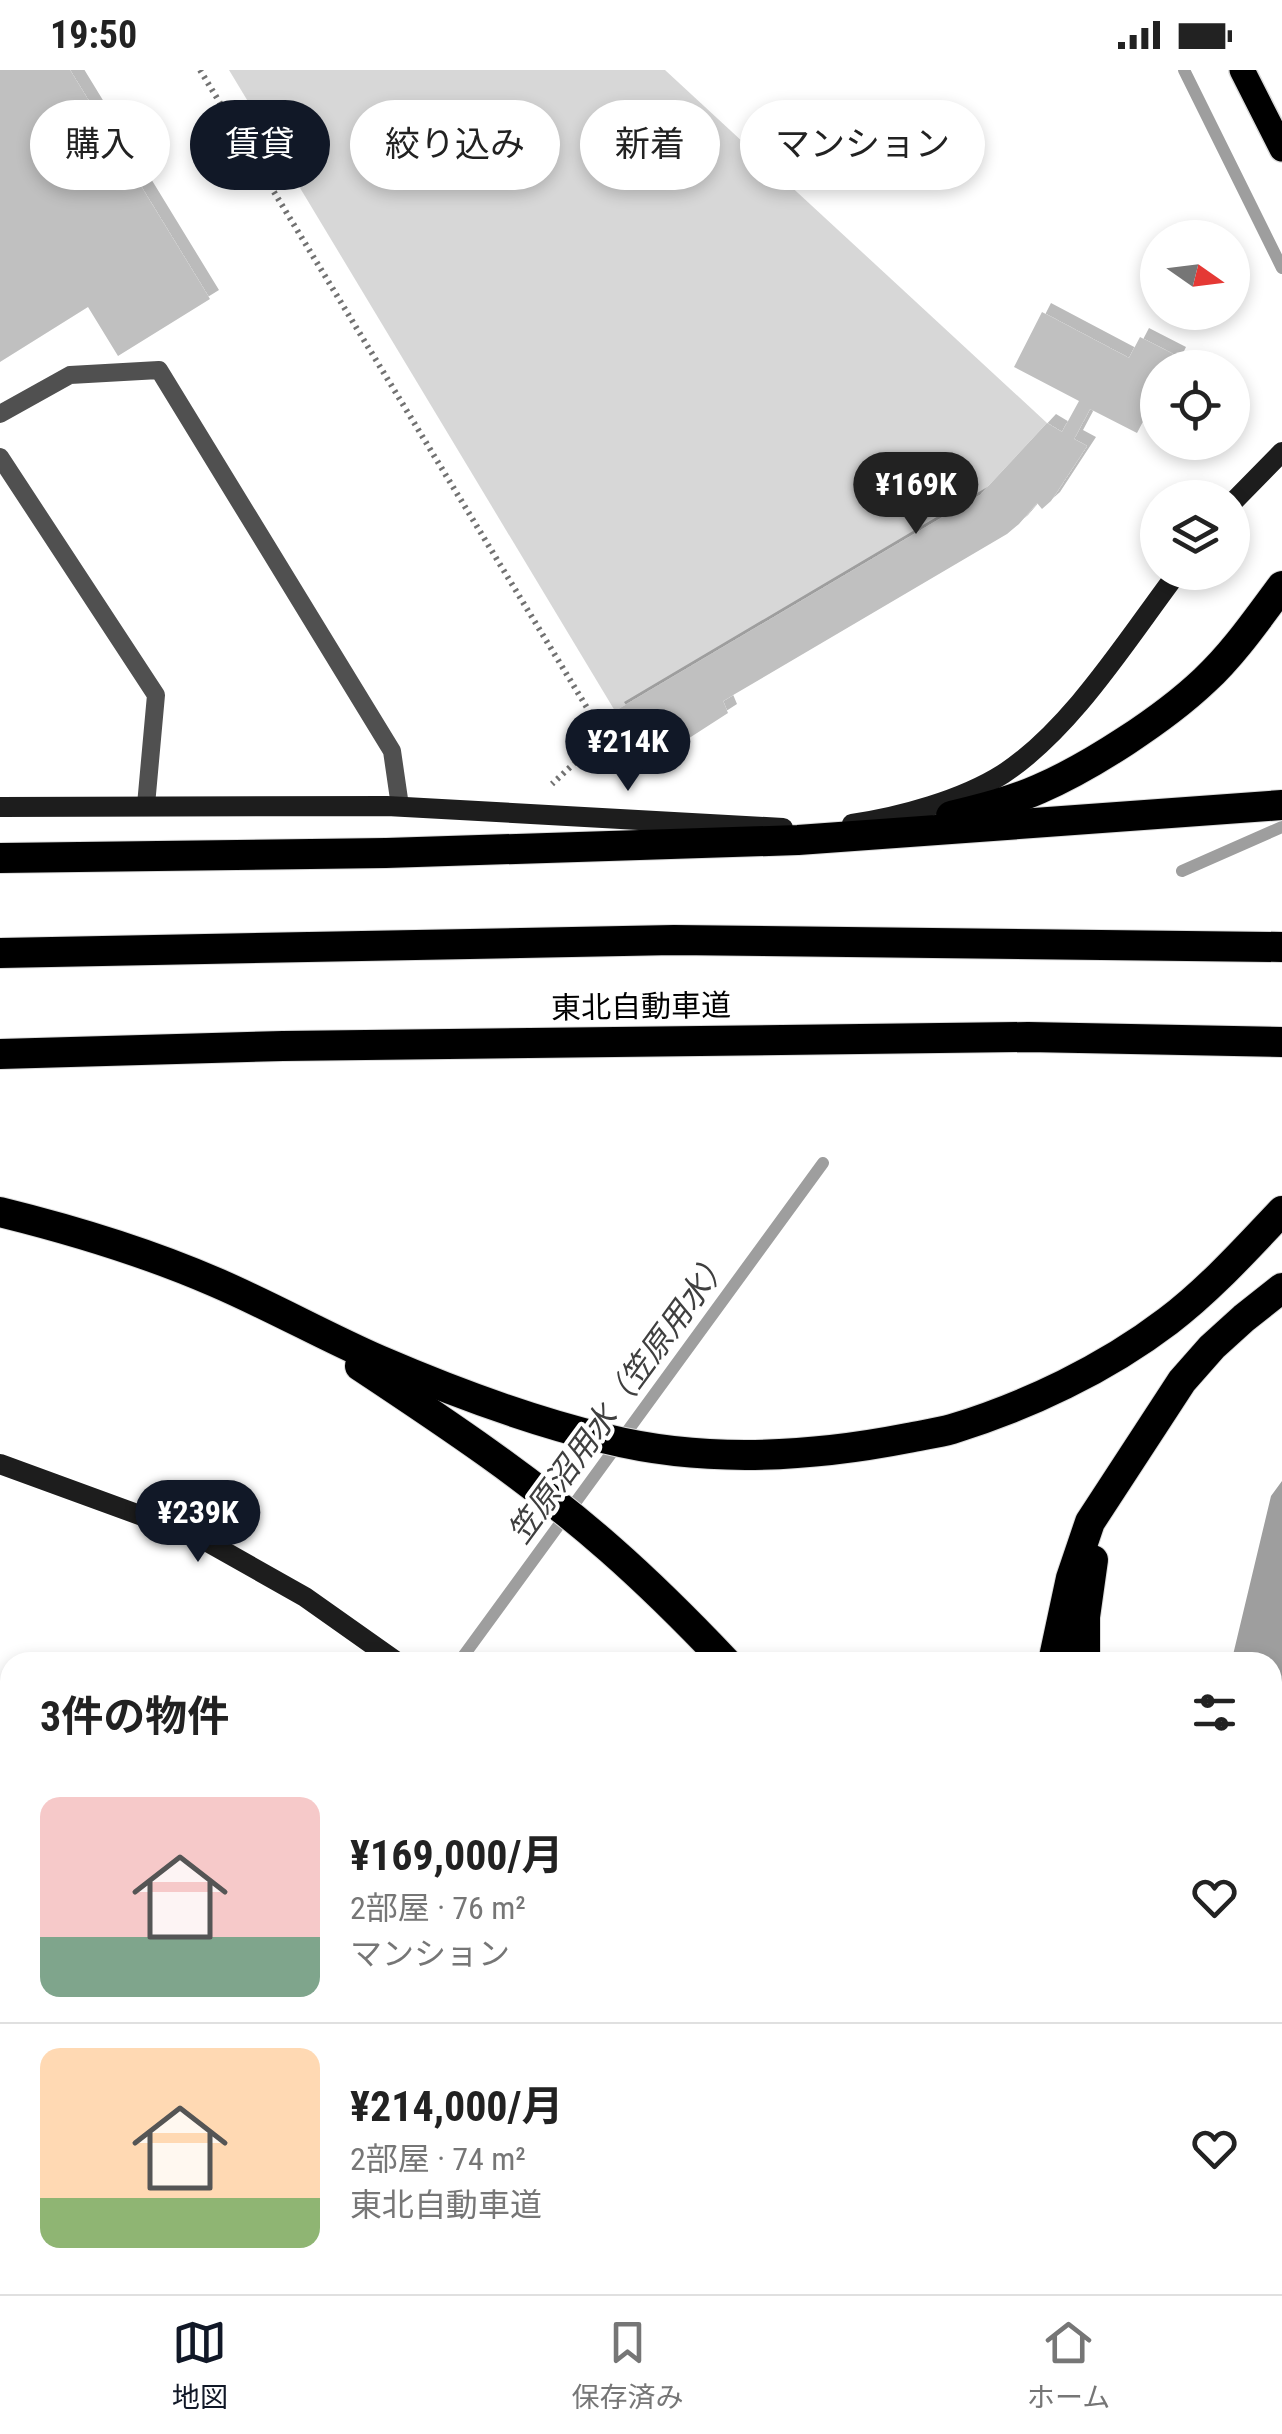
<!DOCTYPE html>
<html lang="ja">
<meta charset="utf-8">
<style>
:root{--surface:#fff;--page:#f2f2f2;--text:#222;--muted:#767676;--line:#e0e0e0;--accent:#111827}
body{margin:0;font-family:"Roboto Condensed","Noto Sans JP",sans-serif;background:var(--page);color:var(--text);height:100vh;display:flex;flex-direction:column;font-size:38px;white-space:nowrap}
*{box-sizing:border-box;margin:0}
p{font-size:32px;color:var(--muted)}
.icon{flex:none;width:55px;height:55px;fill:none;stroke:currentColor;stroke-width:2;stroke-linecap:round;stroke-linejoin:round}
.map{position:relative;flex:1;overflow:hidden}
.panel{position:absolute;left:0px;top:1582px;width:1282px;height:642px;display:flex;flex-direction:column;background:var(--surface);border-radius:30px 30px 0 0;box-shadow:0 5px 15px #0003}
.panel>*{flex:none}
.hud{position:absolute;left:30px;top:30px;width:1222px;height:90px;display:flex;gap:20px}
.needle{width:65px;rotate:104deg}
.fabs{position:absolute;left:1140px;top:150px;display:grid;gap:20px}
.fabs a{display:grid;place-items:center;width:110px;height:110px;border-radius:50%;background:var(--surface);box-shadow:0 5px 15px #0003;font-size:50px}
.price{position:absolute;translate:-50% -85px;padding:0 22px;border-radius:35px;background:var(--accent);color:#fff;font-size:32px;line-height:65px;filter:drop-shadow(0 2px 5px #0008)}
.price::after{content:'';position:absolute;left:50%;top:60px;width:30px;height:22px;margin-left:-15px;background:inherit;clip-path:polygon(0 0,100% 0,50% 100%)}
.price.on{background:#222;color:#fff}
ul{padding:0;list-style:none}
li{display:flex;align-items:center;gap:30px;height:250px;padding:0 40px}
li+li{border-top:2px solid var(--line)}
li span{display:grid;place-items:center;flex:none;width:280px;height:200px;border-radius:20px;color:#555}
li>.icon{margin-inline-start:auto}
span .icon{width:120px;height:120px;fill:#fffc;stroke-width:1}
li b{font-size:42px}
h2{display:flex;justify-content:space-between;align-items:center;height:120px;padding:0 40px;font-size:42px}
.tag{padding:0 35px;border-radius:45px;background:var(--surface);box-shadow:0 5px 15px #0003;font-size:35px;line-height:90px}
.tag.on{background:var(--accent);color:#fff}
.status{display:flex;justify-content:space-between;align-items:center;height:70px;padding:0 50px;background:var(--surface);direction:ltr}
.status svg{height:28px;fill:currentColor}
.tabs{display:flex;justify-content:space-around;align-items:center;height:140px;border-top:2px solid var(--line);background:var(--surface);font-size:28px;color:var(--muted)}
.tabs a{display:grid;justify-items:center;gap:5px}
.tabs .on{color:var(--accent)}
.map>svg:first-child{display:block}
.green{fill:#d7d7d7}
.water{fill:#9e9e9e}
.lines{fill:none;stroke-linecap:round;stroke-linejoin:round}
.stream{stroke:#9e9e9e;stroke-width:12}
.building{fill:#c0c0c0;filter:url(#shadow)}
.primary-casing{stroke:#dbdbdb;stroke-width:28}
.highway-casing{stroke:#dbdbdb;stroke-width:32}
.path{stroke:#727272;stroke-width:6;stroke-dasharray:2.5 5;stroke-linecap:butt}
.lane{stroke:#505050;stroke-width:18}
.secondary{stroke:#1d1d1d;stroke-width:20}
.primary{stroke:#000;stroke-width:25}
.highway{stroke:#000;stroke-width:30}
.labels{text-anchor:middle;stroke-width:8;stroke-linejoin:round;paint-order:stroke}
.street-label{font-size:30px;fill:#000;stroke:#fff}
.water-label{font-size:32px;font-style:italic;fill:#3f3f3f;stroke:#fff}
</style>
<div class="status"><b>19:50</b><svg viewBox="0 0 49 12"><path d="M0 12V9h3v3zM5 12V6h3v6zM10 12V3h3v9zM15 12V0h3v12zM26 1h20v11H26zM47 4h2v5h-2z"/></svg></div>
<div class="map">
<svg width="1282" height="2224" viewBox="0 0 1282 2224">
<defs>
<filter id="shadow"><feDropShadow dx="9" dy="-9" stdDeviation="0" flood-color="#0004"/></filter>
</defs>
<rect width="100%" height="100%" fill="#fff"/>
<!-- green -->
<path class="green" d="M 229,0 L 665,0 L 1047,353 L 980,425 L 615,641 Z"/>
<!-- water -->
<path class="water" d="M 1282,1411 L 1282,1685 L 1273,1674 L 1272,1592 L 1235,1592 L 1233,1585 L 1271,1426 Z"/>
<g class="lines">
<!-- stream -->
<g class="stream">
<path d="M 1184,0 L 1282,198"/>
<path d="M 1182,801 L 1282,757"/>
<path d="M 459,1592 L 823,1093"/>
<path d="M 0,2221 L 10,2208"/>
</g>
</g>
<!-- building -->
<g class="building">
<path d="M 0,0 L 70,0 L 210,229 L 118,286 L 88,237 L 0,292 Z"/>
<path d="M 1042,242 L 1129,288 L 1140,267 L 1177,286 L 1171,298 L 1158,298 L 1158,323 L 1137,363 L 1090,339 L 1074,369 L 1087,376 L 1051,431 L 1042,439 L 1037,433 L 1019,454 L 1007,464 L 723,631 L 728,643 L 649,694 L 615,641 L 980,425 L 1047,353 L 1062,362 L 1079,331 L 1014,297 Z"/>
</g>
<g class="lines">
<defs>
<path id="primary" d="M 1242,0 L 1282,79"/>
<g id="highway">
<path d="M 951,746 C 979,739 1012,731 1039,719 C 1090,697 1164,649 1205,610 C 1234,583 1258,548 1282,516"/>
<path d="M 0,788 L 386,783 L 798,770 L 1282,735"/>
<path d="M 0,883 L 674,870 L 1282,877"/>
<path d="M 0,984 L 283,976 L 1028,967 L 1282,972"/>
<path d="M 0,1142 C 73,1160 146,1182 215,1212 C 271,1236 324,1266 379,1290 C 451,1321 531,1351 607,1369 C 704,1393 811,1387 908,1368 C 922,1365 938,1363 952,1359 C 1027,1336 1105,1299 1168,1251 C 1209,1220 1246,1179 1282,1141"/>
<path d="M 360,1296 C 446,1353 533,1411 610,1479 C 651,1515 689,1553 726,1592"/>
<path d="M 1053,1592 L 1071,1508 L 1090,1452 L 1182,1311 L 1212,1277 L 1244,1248 L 1282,1218"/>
<path d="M 1085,1592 L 1085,1547 L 1093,1490"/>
<path d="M 1272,1851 L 1282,1853"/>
<path d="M 1272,2030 L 1282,2007"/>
<path d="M 1272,2108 L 1282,2115"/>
<path d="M 1085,2215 L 1087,2224"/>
<path d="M 1206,2224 L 1208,2215"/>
</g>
</defs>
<!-- primary casing -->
<use href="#primary" class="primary-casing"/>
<!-- highway casing -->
<use href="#highway" class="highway-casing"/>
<!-- path -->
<g class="path">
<path d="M 200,0 L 592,646 L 594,675 L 552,714"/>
<path d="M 46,2224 L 52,2215"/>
</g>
<!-- lane -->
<g class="lane">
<path d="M 0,344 L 70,305 L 159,300 L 392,681 L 400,736"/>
<path d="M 0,387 L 156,625 L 146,735"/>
<path d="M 0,1703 L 10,1710"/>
<path d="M 0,2180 L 10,2167"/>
<path d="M 697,2215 L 710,2224"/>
</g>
<!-- secondary -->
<g class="secondary">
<path d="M 1232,433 L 1282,382"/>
<path d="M 0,737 L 387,736 L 783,758"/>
<path d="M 852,754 C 900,747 962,730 1003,704 C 1072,659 1128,568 1178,502"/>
<path d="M 0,1394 L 197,1466 L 305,1527 L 397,1592"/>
<path d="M 855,2215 L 857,2224"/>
</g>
<!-- primary -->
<use href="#primary" class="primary"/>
<!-- highway -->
<use href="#highway" class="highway"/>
</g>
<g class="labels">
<!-- street labels -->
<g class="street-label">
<text transform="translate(641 937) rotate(-1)" y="10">東北自動車道</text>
</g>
<!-- water labels -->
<g class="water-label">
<text transform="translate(619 1327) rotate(-54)" y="11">笠原沼用水（笠原用水）</text>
</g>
</g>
</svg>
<div class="fabs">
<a><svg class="needle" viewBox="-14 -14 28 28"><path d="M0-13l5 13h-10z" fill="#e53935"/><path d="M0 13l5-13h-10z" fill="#767676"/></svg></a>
<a><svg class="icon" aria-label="locate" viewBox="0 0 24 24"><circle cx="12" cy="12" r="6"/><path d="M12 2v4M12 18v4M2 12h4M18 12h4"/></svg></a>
<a><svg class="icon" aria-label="layers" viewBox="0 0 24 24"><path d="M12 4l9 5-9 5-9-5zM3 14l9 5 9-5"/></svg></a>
</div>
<b class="price on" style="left:916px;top:467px">¥169K</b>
<b class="price" style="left:628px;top:724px">¥214K</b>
<b class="price" style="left:198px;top:1495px">¥239K</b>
<div class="hud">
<a class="tag">購入</a>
<a class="tag on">賃貸</a>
<a class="tag">絞り込み</a>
<a class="tag">新着</a>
<a class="tag">マンション</a>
</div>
<section class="panel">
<h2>3件の物件<svg class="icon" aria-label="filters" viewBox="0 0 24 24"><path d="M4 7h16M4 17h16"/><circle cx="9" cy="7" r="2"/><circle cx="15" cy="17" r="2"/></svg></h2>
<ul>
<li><span style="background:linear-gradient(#f6c9c9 70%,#7fa58c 0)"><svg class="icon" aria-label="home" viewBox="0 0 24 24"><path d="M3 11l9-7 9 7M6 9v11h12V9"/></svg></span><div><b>¥169,000/月</b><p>2部屋 · 76 m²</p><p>マンション</p></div><svg class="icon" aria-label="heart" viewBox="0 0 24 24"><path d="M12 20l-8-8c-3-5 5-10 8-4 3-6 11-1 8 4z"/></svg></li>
<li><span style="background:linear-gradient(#ffd9b3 75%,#8fb573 0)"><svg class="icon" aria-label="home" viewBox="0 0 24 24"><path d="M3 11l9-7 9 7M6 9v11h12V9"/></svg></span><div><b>¥214,000/月</b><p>2部屋 · 74 m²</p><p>東北自動車道</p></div><svg class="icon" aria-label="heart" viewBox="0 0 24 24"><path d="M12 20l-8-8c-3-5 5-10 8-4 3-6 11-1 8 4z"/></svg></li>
</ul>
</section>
</div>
<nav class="tabs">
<a class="on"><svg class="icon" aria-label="map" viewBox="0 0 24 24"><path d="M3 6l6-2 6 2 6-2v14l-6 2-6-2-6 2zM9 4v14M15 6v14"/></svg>地図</a>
<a><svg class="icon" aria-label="saved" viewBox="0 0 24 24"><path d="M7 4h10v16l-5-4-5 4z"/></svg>保存済み</a>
<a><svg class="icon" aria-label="home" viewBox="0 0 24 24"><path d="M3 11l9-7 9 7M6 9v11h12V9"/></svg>ホーム</a>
</nav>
